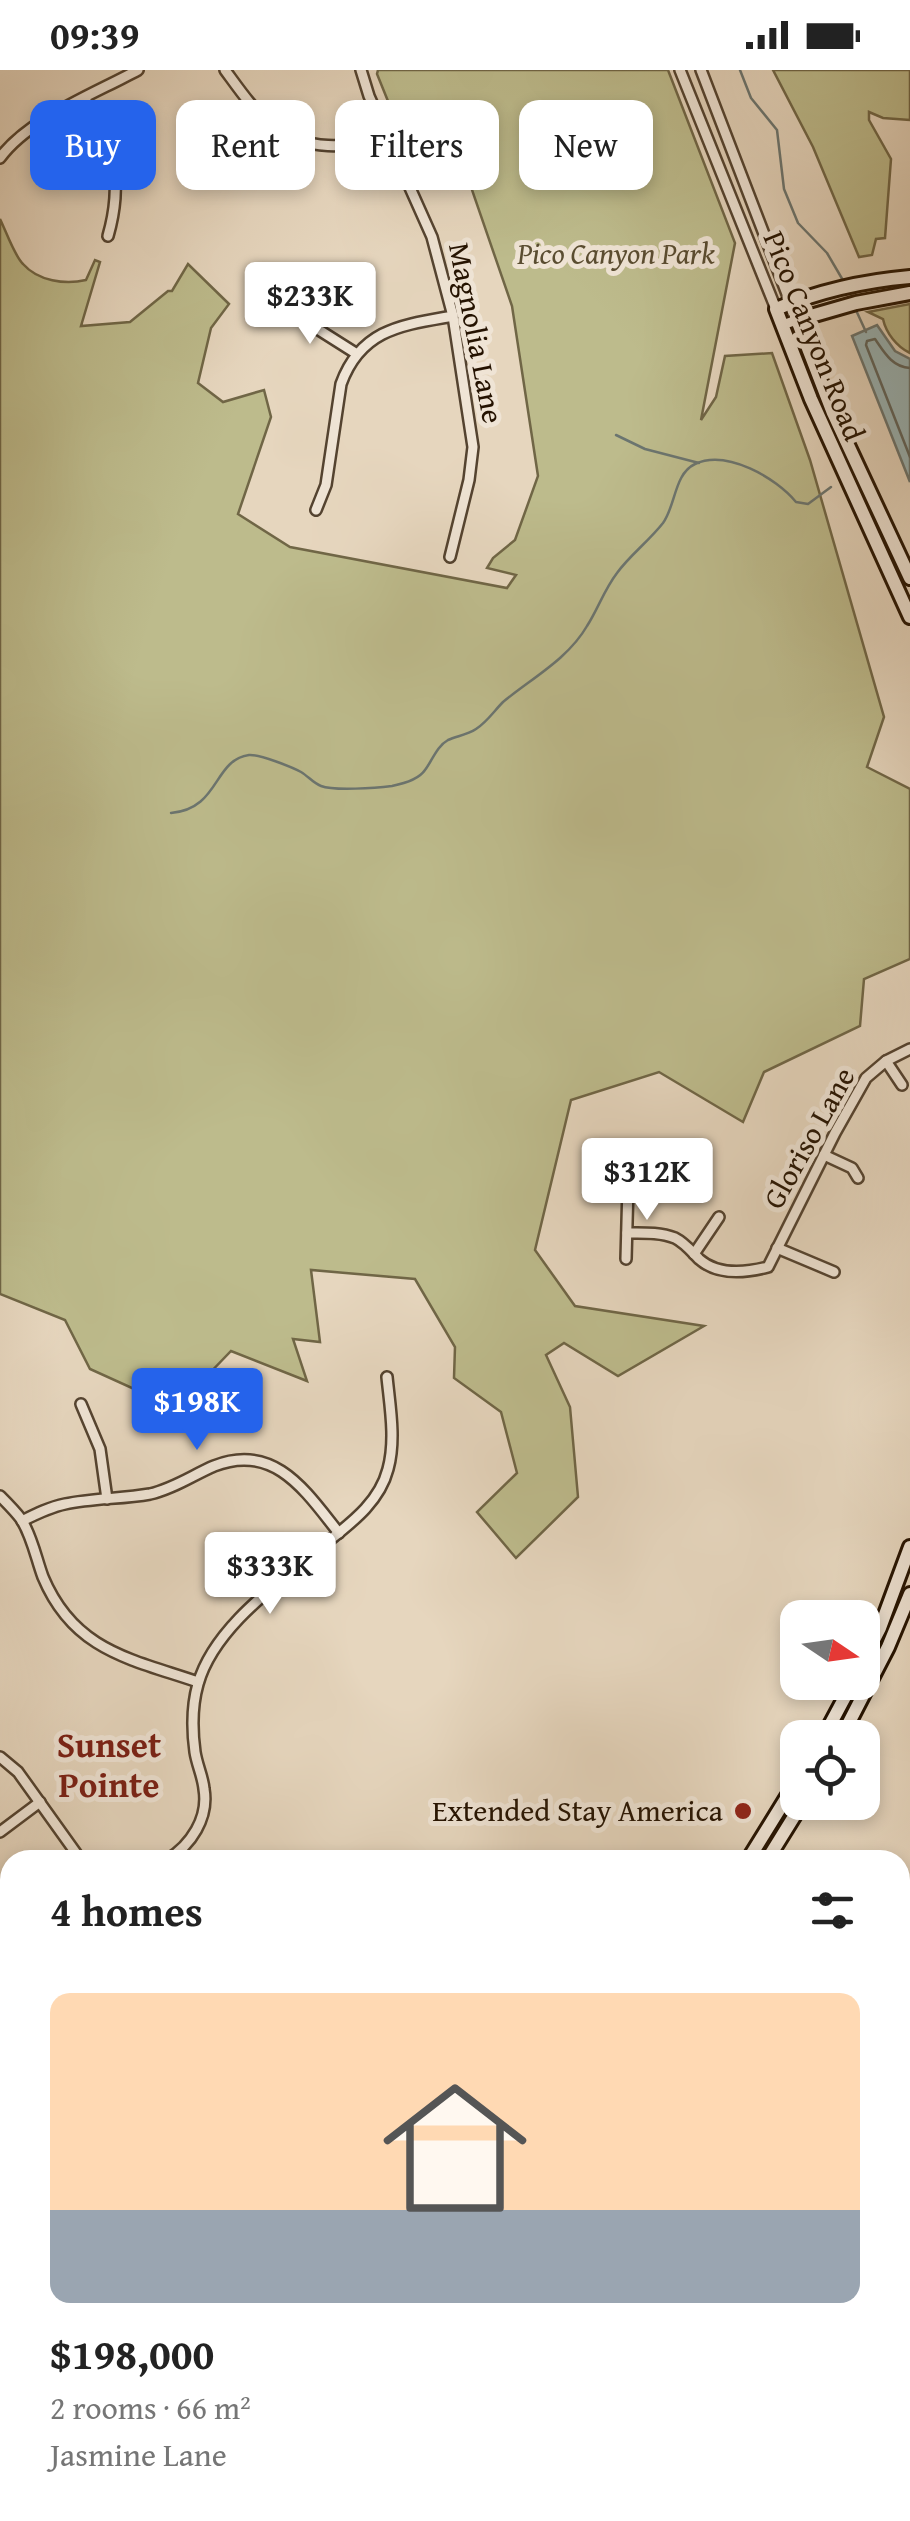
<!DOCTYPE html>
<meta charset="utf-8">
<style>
:root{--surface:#fff;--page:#f6f6f6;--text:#222;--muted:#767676;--line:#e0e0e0;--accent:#2563eb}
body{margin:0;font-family:"Gentium Book Plus",serif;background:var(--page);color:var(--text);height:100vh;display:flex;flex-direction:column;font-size:38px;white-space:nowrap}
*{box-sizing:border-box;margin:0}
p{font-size:32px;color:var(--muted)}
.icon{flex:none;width:55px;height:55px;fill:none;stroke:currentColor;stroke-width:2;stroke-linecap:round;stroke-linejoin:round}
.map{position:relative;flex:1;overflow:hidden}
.panel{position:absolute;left:0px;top:1780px;width:910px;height:672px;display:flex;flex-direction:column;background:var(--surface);border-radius:30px 30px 0 0;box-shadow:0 5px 15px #0003}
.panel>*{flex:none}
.banner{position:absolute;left:30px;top:30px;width:850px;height:90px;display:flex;gap:20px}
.needle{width:65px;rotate:103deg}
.buttons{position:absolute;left:780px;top:1530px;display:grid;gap:20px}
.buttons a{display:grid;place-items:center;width:100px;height:100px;border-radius:20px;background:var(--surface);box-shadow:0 5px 15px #0003;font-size:50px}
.price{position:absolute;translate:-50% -85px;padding:0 22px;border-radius:10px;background:#fff;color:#222;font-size:32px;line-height:65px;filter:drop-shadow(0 2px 5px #0008)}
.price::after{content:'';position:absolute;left:50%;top:60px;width:30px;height:22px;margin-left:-15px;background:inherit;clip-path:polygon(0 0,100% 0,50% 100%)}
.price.on{background:var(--accent);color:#fff}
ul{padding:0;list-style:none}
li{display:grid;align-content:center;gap:20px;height:530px;padding:0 50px}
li+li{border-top:2px solid var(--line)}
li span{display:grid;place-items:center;height:310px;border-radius:20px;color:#555}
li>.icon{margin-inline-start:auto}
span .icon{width:180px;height:180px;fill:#fffc;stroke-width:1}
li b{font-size:42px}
h2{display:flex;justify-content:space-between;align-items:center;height:120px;padding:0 50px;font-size:42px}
.chip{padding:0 35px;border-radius:20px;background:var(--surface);box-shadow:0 5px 15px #0003;font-size:35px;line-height:90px}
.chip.on{background:var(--accent);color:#fff}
.status{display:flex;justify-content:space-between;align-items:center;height:70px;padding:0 50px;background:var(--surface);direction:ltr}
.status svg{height:28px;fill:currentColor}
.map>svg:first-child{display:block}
.green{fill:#bdbb8c;stroke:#706646;stroke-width:2.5}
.water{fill:#9ab7ba;stroke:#6b7570;stroke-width:2.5}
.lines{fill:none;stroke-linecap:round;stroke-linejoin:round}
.shore{stroke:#5f645d;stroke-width:2.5}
.stream{stroke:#6b7570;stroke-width:2.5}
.minor-casing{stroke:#544330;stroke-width:14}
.secondary-casing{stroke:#241200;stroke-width:18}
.primary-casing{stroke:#241200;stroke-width:19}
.motorway-casing{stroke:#241200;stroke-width:22}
.minor{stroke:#efe4d5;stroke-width:9}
.secondary{stroke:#efe4d5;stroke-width:12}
.primary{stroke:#e6d6be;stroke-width:14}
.motorway{stroke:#e6d6be;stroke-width:18}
.poi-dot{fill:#8f2418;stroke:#efe4d5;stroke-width:4}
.labels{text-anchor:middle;stroke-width:10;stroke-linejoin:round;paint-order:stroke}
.park-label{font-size:30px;font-style:italic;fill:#5a4d31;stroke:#efe4d5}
.street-label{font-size:30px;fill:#241200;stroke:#efe4d5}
.poi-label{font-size:30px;fill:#241200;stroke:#efe4d5;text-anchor:end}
.quarter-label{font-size:35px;font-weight:bold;fill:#7a1f14;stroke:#efe4d5}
</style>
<div class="status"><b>09:39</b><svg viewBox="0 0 49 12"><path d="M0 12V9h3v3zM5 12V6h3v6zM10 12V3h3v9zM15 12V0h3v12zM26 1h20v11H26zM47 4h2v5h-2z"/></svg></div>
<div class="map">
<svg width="910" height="2451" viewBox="0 0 910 2451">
<rect width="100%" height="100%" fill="#e6d6be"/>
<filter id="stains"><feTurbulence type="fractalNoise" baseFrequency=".002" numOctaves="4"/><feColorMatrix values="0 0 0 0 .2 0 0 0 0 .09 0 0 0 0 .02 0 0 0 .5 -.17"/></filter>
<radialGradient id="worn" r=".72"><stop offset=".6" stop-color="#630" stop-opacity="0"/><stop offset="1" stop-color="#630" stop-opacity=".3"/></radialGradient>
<!-- green -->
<g class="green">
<path d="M 378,0 L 668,0 L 735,173 L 701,350 L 716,327 L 725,286 L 772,283 L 810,390 L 884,647 L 867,697 L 910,719 L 910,889 L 864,909 L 860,956 L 764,1002 L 743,1052 L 659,1002 L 571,1030 L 535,1180 L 575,1236 L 704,1256 L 618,1306 L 564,1273 L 546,1285 L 570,1337 L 578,1427 L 516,1488 L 477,1442 L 517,1403 L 501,1342 L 454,1308 L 455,1277 L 415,1209 L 311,1200 L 320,1272 L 293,1269 L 307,1311 L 231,1281 L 176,1338 L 90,1299 L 65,1250 L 0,1224 L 0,149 C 6,161 14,185 23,194 C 38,211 65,215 86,210 L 95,190 L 100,192 L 81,256 L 130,252 L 168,221 L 172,221 L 188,194 L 229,234 L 211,258 L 198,313 L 223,332 L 264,320 L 271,347 L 238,444 L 290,477 L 507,518 L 516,505 L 487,498 L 493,488 L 515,470 L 538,406 L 512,236 L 461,88 L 464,68 L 455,47 L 401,37 L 392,41 L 377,4 Z"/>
<path d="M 773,0 L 910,0 L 910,50 L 883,48 L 869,42 L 869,50 L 891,89 L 885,168 L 876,169 L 872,185 L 859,187 L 813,77 Z"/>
<path d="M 910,234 L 910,283 C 897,277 886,263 883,249 L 868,242 Z"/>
<path d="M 910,2386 L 910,2451 L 725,2451 L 730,2442 L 900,2442 L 900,2387 Z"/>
</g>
<!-- water -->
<path class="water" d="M 877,255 L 895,281 L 910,289 L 910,412 L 852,266 Z"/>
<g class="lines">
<!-- shore -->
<path class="shore" d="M 910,298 C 892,297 884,282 875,269 L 867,271 L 866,275 L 910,387"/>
<!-- stream -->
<g class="stream">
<path d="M 740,0 L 751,28 L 777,60 L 784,119 L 798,153 L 827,183 L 844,212"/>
<path d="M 855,238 L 866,262"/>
<path d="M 616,365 L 645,379 L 699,393"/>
<path d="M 171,743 C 220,739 213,690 249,685 C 259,684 292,697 301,702 C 308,706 313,713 321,716 C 334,721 376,718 392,716 C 402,714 419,709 425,700 C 432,691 437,676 448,670 C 457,666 467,665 476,659 C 487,652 494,641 503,632 C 532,608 568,589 587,556 C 598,539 604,520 617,503 C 630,485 649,471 663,453 C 676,435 674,404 695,394 C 727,379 776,408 796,432 L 808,434 L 831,417"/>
</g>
<defs>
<g id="minor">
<path d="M 225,0 C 239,19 253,40 272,55 C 304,81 351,81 386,63"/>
<path d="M 361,0 L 369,26 L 432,167 L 453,246 L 473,377 L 469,410 L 450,487"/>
<path d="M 680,0 L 776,239"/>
<path d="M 701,0 L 797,250 L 782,255"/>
<path d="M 85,29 C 113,78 124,110 108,166"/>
<path d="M 0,88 C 28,49 96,23 138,0"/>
<path d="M 294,235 L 308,253 L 357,284"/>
<path d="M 316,440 L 326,415 L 341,314 C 361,259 402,255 453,246"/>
<path d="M 886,991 L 902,1015"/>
<path d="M 824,1085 L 852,1098 L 858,1108"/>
<path d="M 627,1163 C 643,1163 660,1162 675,1168 C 685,1173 692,1182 699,1189 C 718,1206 745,1203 768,1197 L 835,1063 L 866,1008 L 886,991 L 910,979"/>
<path d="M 777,1178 L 834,1202"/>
<path d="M 694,1184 L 719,1147"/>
<path d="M 626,1189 L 628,1116"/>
<path d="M 81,1334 L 100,1379 L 107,1429"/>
<path d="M 0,1426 C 7,1433 15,1441 21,1449 C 32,1466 36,1488 43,1507 C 74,1581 131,1589 198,1612"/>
<path d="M 22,1451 C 36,1444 50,1437 65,1434 C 93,1428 122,1429 150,1424 C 173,1419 193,1405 214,1396 C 275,1372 306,1422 339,1463"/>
<path d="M 0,1687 L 18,1702 L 81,1790"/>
<path d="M 0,1762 L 40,1732"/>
<path d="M 167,1790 C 191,1775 209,1748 204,1719 C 203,1707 197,1695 195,1682 C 192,1660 192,1635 198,1614 C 215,1554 285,1509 331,1469 C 355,1450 380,1430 388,1399 C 396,1370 390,1337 387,1307"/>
<path d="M 0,2113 L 10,2107"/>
</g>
<g id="secondary">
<path d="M 910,207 C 864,211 819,221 776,239 L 811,329 L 910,547"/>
<path d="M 910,223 L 856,233 L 797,250 L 833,343 L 910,508"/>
<path d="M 862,1593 L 880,1558 L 910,1477"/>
<path d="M 823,1668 L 853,1612"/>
<path d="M 841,1668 L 888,1577 L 910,1524"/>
<path d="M 748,1790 L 798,1709"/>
<path d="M 767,1790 L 803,1732"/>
<path d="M 201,2451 L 205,2442"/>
<path d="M 223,2451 L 227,2442"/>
</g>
<g id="primary">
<path d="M 900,1873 L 910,1872"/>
<path d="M 900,1891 L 910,1891"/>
<path d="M 0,2317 L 10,2306"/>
</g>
<g id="motorway">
<path d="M 900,2281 L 910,2281"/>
<path d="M 900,2298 L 910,2297"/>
<path d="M 900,2347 L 910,2346"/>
<path d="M 0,2423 L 10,2418"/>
<path d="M 56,2451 L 89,2442"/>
<path d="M 259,2451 L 293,2442"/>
<path d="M 368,2451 L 385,2442"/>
</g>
</defs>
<!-- minor casing -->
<use href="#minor" class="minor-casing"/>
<!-- secondary casing -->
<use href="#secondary" class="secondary-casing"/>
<!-- primary casing -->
<use href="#primary" class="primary-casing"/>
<!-- motorway casing -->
<use href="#motorway" class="motorway-casing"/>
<!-- minor -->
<use href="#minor" class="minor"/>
<!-- secondary -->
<use href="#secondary" class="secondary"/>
<!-- primary -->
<use href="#primary" class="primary"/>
<!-- motorway -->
<use href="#motorway" class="motorway"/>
</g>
<!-- markers -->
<circle class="poi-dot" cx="743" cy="1741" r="10"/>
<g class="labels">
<!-- park labels -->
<g class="park-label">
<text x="616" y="194">Pico Canyon Park</text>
</g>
<!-- street labels -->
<g class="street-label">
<text transform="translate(476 263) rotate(79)" y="10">Magnolia Lane</text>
<text transform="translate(814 266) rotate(68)" y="10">Pico Canyon Road</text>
<text transform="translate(809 1068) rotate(-61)" y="10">Gloriso Lane</text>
</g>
<!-- poi labels -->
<g class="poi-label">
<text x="723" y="1751">Extended Stay America</text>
</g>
<!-- quarter labels -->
<g class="quarter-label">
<text x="109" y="1687">Sunset<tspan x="109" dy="40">Pointe</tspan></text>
</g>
</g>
<rect width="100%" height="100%" filter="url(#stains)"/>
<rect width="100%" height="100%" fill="url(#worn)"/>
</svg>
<div class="buttons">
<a><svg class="needle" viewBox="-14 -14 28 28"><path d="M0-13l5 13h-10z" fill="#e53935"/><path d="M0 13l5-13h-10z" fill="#767676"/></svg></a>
<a><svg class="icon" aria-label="locate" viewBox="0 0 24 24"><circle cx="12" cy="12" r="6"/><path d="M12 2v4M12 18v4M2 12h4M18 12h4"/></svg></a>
</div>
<b class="price" style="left:310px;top:277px">$233K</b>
<b class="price" style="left:647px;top:1153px">$312K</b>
<b class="price on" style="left:197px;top:1383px">$198K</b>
<b class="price" style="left:270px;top:1547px">$333K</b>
<div class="banner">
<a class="chip on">Buy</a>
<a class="chip">Rent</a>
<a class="chip">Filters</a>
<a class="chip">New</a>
</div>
<section class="panel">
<h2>4 homes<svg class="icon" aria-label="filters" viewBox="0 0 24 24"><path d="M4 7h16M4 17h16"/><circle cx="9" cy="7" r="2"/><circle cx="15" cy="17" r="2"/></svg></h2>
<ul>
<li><span style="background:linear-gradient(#ffd9b3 70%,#9aa5b1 0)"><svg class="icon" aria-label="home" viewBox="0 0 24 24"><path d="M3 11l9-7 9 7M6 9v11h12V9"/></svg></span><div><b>$198,000</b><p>2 rooms · 66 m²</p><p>Jasmine Lane</p></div></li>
</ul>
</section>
</div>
